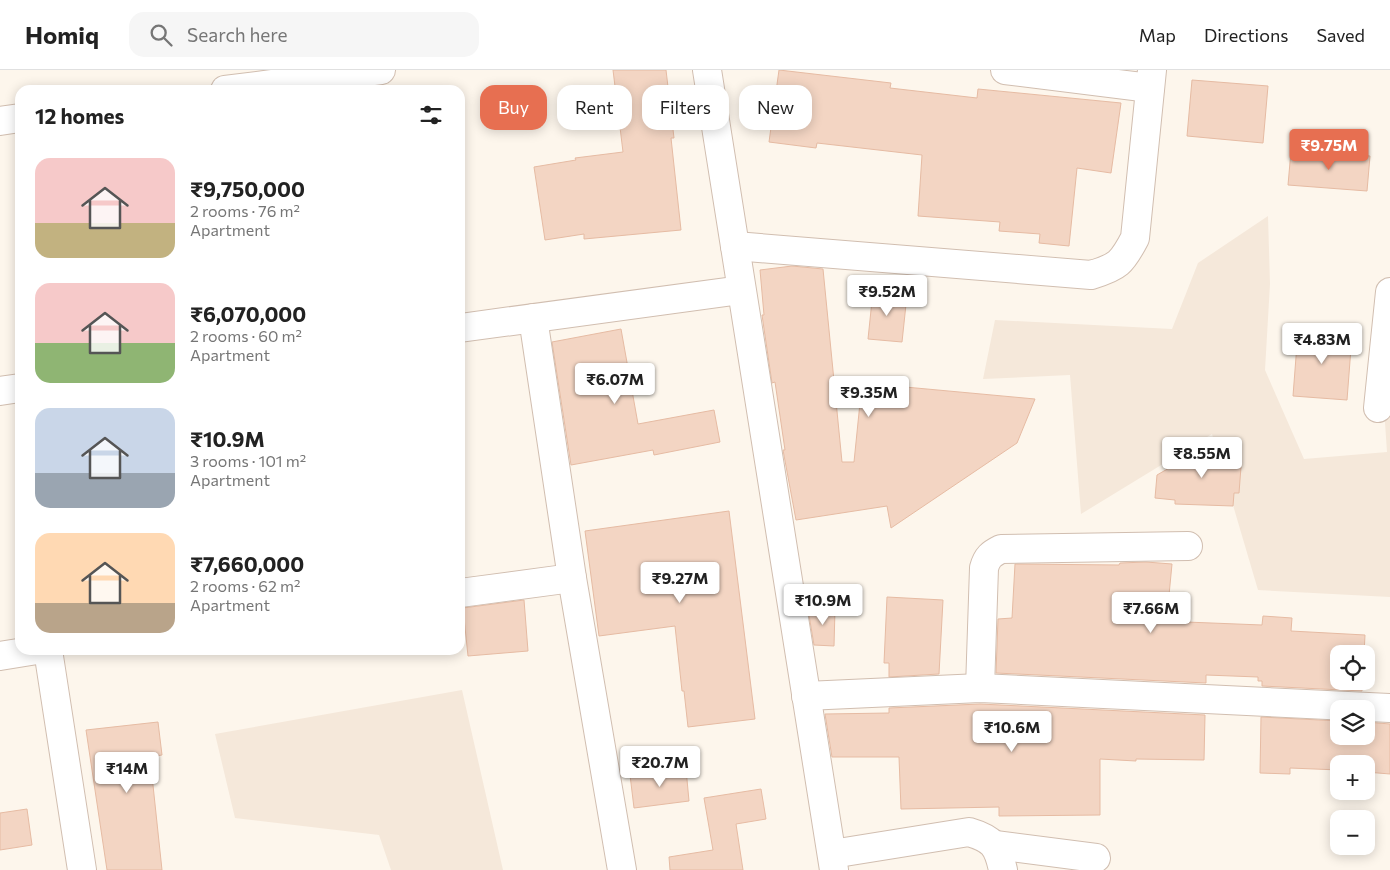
<!DOCTYPE html>
<meta charset="utf-8">
<style>
:root{--surface:#fff;--page:#f6f6f6;--text:#222;--muted:#767676;--line:#e0e0e0;--accent:#e76f51}
body{margin:0;font-family:Commissioner,sans-serif;background:var(--page);color:var(--text);height:100vh;display:flex;flex-direction:column;font-size:19px;white-space:nowrap}
*{box-sizing:border-box;margin:0}
p{font-size:16px;color:var(--muted)}
.icon{flex:none;width:28px;height:28px;fill:none;stroke:currentColor;stroke-width:2;stroke-linecap:round;stroke-linejoin:round}
.map{position:relative;flex:1;overflow:hidden}
.drawer{position:absolute;left:15px;top:15px;width:450px;height:570px;display:flex;flex-direction:column;background:var(--surface);border-radius:15px;box-shadow:0 2px 12px #0003}
.drawer>*{flex:none}
.guide{position:absolute;left:480px;top:15px;width:475px;height:45px;display:flex;gap:10px}
.buttons{position:absolute;left:1330px;top:575px;display:grid;gap:10px}
.buttons a{display:grid;place-items:center;width:45px;height:45px;border-radius:10px;background:var(--surface);box-shadow:0 2px 12px #0003;font-size:25px}
.price{position:absolute;translate:-50% -42px;padding:0 11px;border-radius:5px;background:#fff;color:#222;font-size:16px;line-height:32px;filter:drop-shadow(0 1px 2px #0008)}
.price::after{content:'';position:absolute;left:50%;top:30px;width:15px;height:11px;margin-left:-8px;background:inherit;clip-path:polygon(0 0,100% 0,50% 100%)}
.price.selected{background:var(--accent);color:#fff}
ul{padding:0;list-style:none}
li{display:flex;align-items:center;gap:15px;height:125px;padding:0 20px}
li span{display:grid;place-items:center;flex:none;width:140px;height:100px;border-radius:15px;color:#555}
li>.icon{margin-inline-start:auto}
span .icon{width:60px;height:60px;fill:#fffc;stroke-width:1}
li b{font-size:21px}
h2{display:flex;justify-content:space-between;align-items:center;height:60px;padding:0 20px;font-size:21px}
.chip{padding:0 18px;border-radius:15px;background:var(--surface);box-shadow:0 2px 12px #0003;font-size:18px;line-height:45px}
.chip.selected{background:var(--accent);color:#fff}
header{display:flex;align-items:center;gap:30px;box-sizing:border-box;height:70px;padding:0 25px;background:var(--surface);border-bottom:1px solid var(--line)}
header strong{font-size:24px}
nav{display:flex;gap:28px;margin-inline-start:auto;font-size:18px}
.search{width:350px;height:45px;background:var(--page);display:flex;align-items:center;gap:12px;box-sizing:border-box;padding:0 18px;border-radius:15px;color:var(--muted);font-size:19px}
.map>svg:first-child{display:block}
.residential{fill:#f5e8da}
.building{fill:#f3d5c3;stroke:#e6bba3}
.lines{fill:none;stroke-linecap:round;stroke-linejoin:round}
.minor-casing{stroke:#d1beb0;stroke-width:30}
.minor{stroke:#fff;stroke-width:28}
</style>
<header>
<strong>Homiq</strong>
<div class="search"><svg class="icon" aria-label="search" viewBox="0 0 24 24"><circle cx="10" cy="10" r="6"/><path d="M15 15l6 6"/></svg>Search here</div>
<nav><a>Map</a><a>Directions</a><a>Saved</a></nav>
</header>
<div class="map">
<svg width="1390" height="800" viewBox="0 0 1390 800">
<rect width="100%" height="100%" fill="#fdf6ec"/>
<!-- residential -->
<g class="residential">
<path d="M 1268,146 L 1270,214 L 1265,300 L 1304,389 L 1387,382 L 1384,338 L 1390,345 L 1390,527 L 1258,520 L 1212,364 L 1081,444 L 1070,305 L 983,309 L 995,250 L 1172,259 L 1198,193 Z"/>
<path d="M 462,620 L 503,800 L 391,800 L 379,765 L 235,748 L 215,664 Z"/>
</g>
<!-- building -->
<g class="building">
<path d="M 613,0 L 666,0 L 674,68 L 671,68 L 681,160 L 584,169 L 584,164 L 545,170 L 534,97 L 576,90 L 575,88 L 623,82 Z"/>
<path d="M 779,0 L 891,13 L 890,18 L 977,28 L 978,19 L 1121,33 L 1111,103 L 1077,98 L 1069,176 L 1039,173 L 1040,164 L 999,161 L 1000,152 L 918,146 L 922,85 L 817,73 L 816,78 L 769,72 Z"/>
<path d="M 1192,10 L 1268,16 L 1263,73 L 1187,66 Z"/>
<path d="M 1291,81 L 1370,86 L 1367,121 L 1288,115 Z"/>
<path d="M 792,196 L 823,199 L 842,392 L 854,392 L 862,313 L 1035,329 L 1017,373 L 891,458 L 887,436 L 796,450 L 783,380 L 785,380 L 775,312 L 772,313 L 762,245 L 764,245 L 760,200 Z"/>
<path d="M 873,221 L 907,225 L 902,272 L 868,269 Z"/>
<path d="M 621,259 L 638,354 L 714,340 L 720,372 L 654,385 L 653,380 L 571,395 L 552,272 Z"/>
<path d="M 1298,261 L 1352,265 L 1347,330 L 1293,326 Z"/>
<path d="M 1204,378 L 1237,380 L 1236,396 L 1241,397 L 1239,423 L 1234,423 L 1233,436 L 1175,434 L 1175,430 L 1155,428 L 1157,405 Z"/>
<path d="M 729,441 L 755,649 L 688,657 L 684,621 L 682,621 L 675,556 L 599,566 L 585,461 Z"/>
<path d="M 1146,492 L 1172,494 L 1167,546 L 1186,547 L 1186,552 L 1262,555 L 1263,546 L 1292,548 L 1291,561 L 1365,565 L 1364,584 L 1339,584 L 1339,611 L 1362,611 L 1362,621 L 1262,616 L 1262,611 L 1258,611 L 1258,607 L 1206,605 L 1206,613 L 996,603 L 998,549 L 1012,548 L 1015,494 L 1119,495 L 1120,493 Z"/>
<path d="M 887,527 L 943,530 L 939,604 L 889,607 L 889,593 L 884,593 Z"/>
<path d="M 524,530 L 528,581 L 468,586 L 463,538 Z"/>
<path d="M 808,539 L 835,539 L 834,576 L 814,575 Z"/>
<path d="M 980,634 L 1205,645 L 1204,690 L 1136,689 L 1136,691 L 1100,689 L 1100,745 L 999,746 L 999,737 L 901,739 L 899,687 L 832,687 L 825,644 L 889,643 L 889,638 Z"/>
<path d="M 1261,647 L 1339,651 L 1339,666 L 1366,666 L 1366,652 L 1390,654 L 1390,704 L 1366,702 L 1366,694 L 1339,694 L 1339,700 L 1290,698 L 1290,704 L 1260,703 Z"/>
<path d="M 158,652 L 162,685 L 150,687 L 162,800 L 107,800 L 86,660 Z"/>
<path d="M 686,699 L 689,731 L 634,738 L 630,705 Z"/>
<path d="M 761,719 L 766,749 L 736,754 L 743,800 L 670,800 L 669,787 L 713,780 L 704,728 Z"/>
<path d="M 27,739 L 32,775 L 0,780 L 0,743 Z"/>
</g>
<g class="lines">
<defs>
<g id="minor">
<path d="M 707,0 L 834,800"/>
<path d="M 1005,0 L 1150,18"/>
<path d="M 225,20 L 381,0"/>
<path d="M 0,51 L 20,48"/>
<path d="M 735,176 L 1091,205 C 1118,197 1122,193 1135,168 L 1152,0"/>
<path d="M 533,248 L 572,508 L 622,800"/>
<path d="M 460,258 L 741,220"/>
<path d="M 0,321 L 20,318"/>
<path d="M 1378,338 L 1390,222"/>
<path d="M 460,523 L 572,508"/>
<path d="M 48,580 L 82,800"/>
<path d="M 0,586 L 37,580"/>
<path d="M 980,618 L 984,498 C 987,487 991,484 1001,479 L 1188,476"/>
<path d="M 806,626 L 980,618 L 1390,638"/>
<path d="M 995,775 L 1096,788"/>
<path d="M 832,784 L 969,762 C 993,769 998,776 1003,800"/>
</g>
</defs>
<!-- minor casing -->
<use href="#minor" class="minor-casing"/>
<!-- minor -->
<use href="#minor" class="minor"/>
</g>
</svg>
<div class="buttons">
<a><svg class="icon" aria-label="locate" viewBox="0 0 24 24"><circle cx="12" cy="12" r="6"/><path d="M12 2v4M12 18v4M2 12h4M18 12h4"/></svg></a>
<a><svg class="icon" aria-label="layers" viewBox="0 0 24 24"><path d="M12 4l9 5-9 5-9-5zM3 14l9 5 9-5"/></svg></a>
<a>+</a>
<a>−</a>
</div>
<b class="price selected" style="left:1329px;top:101px">₹9.75M</b>
<b class="price" style="left:887px;top:247px">₹9.52M</b>
<b class="price" style="left:1322px;top:295px">₹4.83M</b>
<b class="price" style="left:615px;top:335px">₹6.07M</b>
<b class="price" style="left:869px;top:348px">₹9.35M</b>
<b class="price" style="left:1202px;top:409px">₹8.55M</b>
<b class="price" style="left:680px;top:534px">₹9.27M</b>
<b class="price" style="left:823px;top:556px">₹10.9M</b>
<b class="price" style="left:1151px;top:564px">₹7.66M</b>
<b class="price" style="left:1012px;top:683px">₹10.6M</b>
<b class="price" style="left:660px;top:718px">₹20.7M</b>
<b class="price" style="left:127px;top:724px">₹14M</b>
<div class="guide">
<a class="chip selected">Buy</a>
<a class="chip">Rent</a>
<a class="chip">Filters</a>
<a class="chip">New</a>
</div>
<section class="drawer">
<h2>12 homes<svg class="icon" aria-label="filters" viewBox="0 0 24 24"><path d="M4 7h16M4 17h16"/><circle cx="9" cy="7" r="2"/><circle cx="15" cy="17" r="2"/></svg></h2>
<ul>
<li><span style="background:linear-gradient(#f6c9c9 65%,#c2b280 0)"><svg class="icon" aria-label="home" viewBox="0 0 24 24"><path d="M3 11l9-7 9 7M6 9v11h12V9"/></svg></span><div><b>₹9,750,000</b><p>2 rooms · 76 m²</p><p>Apartment</p></div></li>
<li><span style="background:linear-gradient(#f6c9c9 60%,#8fb573 0)"><svg class="icon" aria-label="home" viewBox="0 0 24 24"><path d="M3 11l9-7 9 7M6 9v11h12V9"/></svg></span><div><b>₹6,070,000</b><p>2 rooms · 60 m²</p><p>Apartment</p></div></li>
<li><span style="background:linear-gradient(#c9d6e8 65%,#9aa5b1 0)"><svg class="icon" aria-label="home" viewBox="0 0 24 24"><path d="M3 11l9-7 9 7M6 9v11h12V9"/></svg></span><div><b>₹10.9M</b><p>3 rooms · 101 m²</p><p>Apartment</p></div></li>
<li><span style="background:linear-gradient(#ffd9b3 70%,#b9a48a 0)"><svg class="icon" aria-label="home" viewBox="0 0 24 24"><path d="M3 11l9-7 9 7M6 9v11h12V9"/></svg></span><div><b>₹7,660,000</b><p>2 rooms · 62 m²</p><p>Apartment</p></div></li>
</ul>
</section>
</div>
